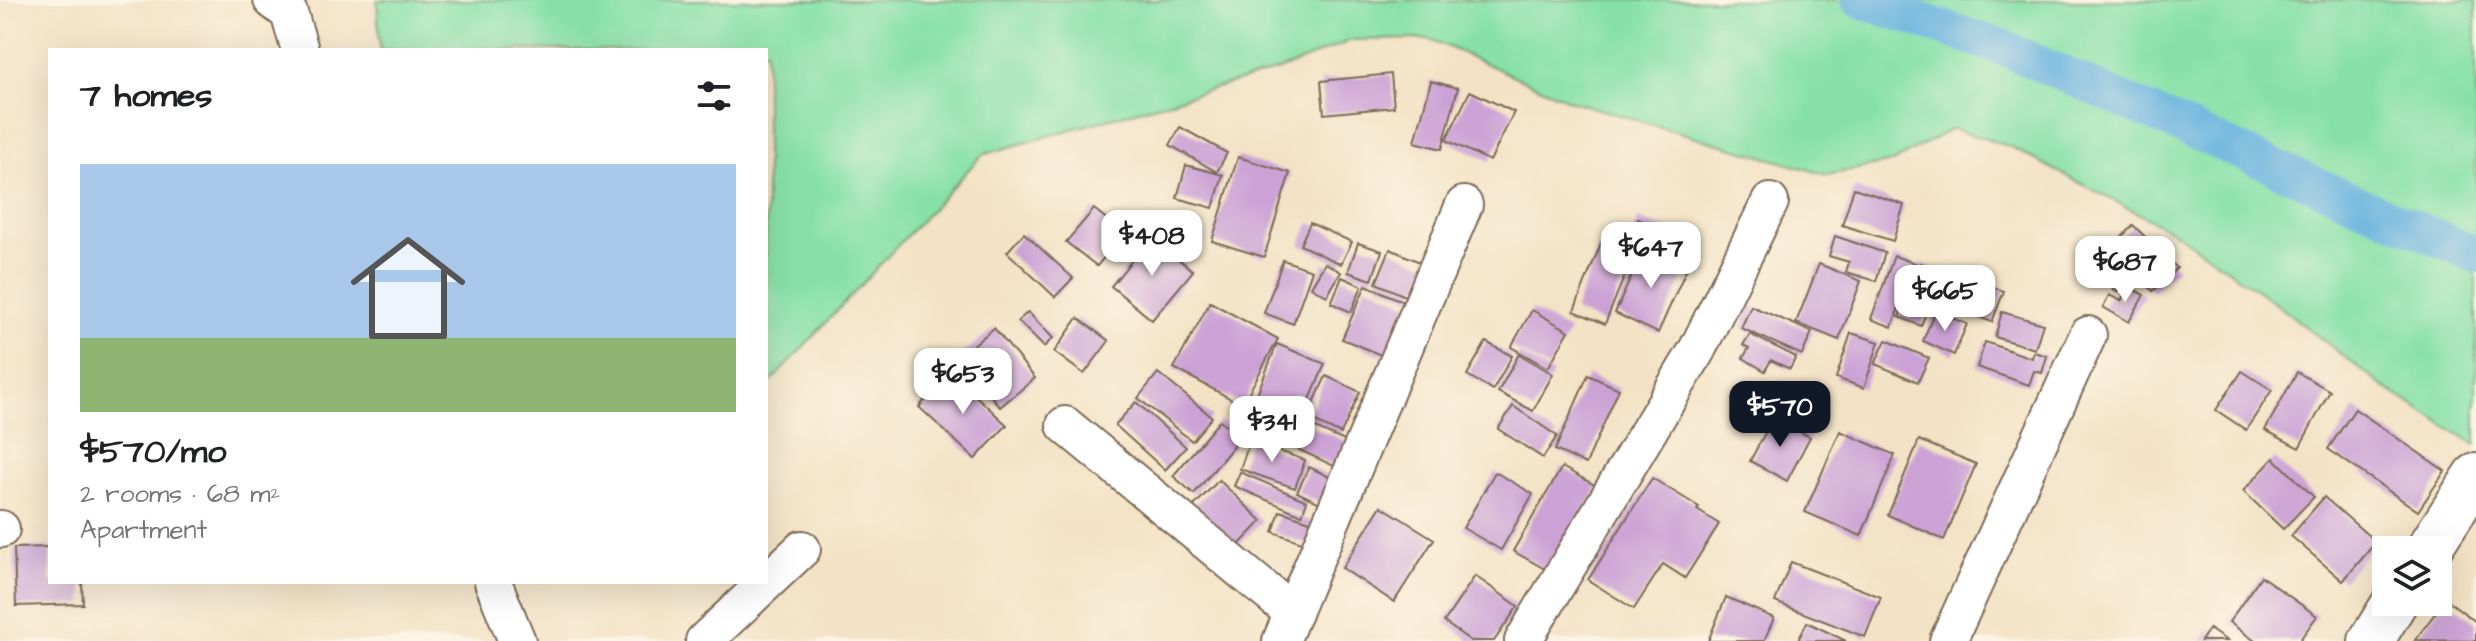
<!DOCTYPE html>
<meta charset="utf-8">
<style>
:root{--surface:#fff;--page:#f6f6f6;--text:#202124;--muted:#757577;--line:#e0e0e0;--accent:#111827}
body{margin:0;font-family:"Architects Daughter",sans-serif;background:var(--page);color:var(--text);height:100vh;display:flex;flex-direction:column;font-size:30px;white-space:nowrap}
*{box-sizing:border-box;margin:0}
p{font-size:26px;color:var(--muted)}
.icon{flex:none;width:44px;height:44px;fill:none;stroke:currentColor;stroke-width:2;stroke-linecap:round;stroke-linejoin:round}
.map{position:relative;flex:1;overflow:hidden}
.side{position:absolute;left:48px;top:48px;width:720px;height:536px;display:flex;flex-direction:column;background:var(--surface);border-radius:0px;box-shadow:0 8px 32px #0002}
.side>*{flex:none}
.buttons{position:absolute;left:2372px;top:536px;display:grid;gap:16px}
.buttons a{display:grid;place-items:center;width:80px;height:80px;border-radius:0px;background:var(--surface);box-shadow:0 8px 32px #0002;font-size:40px}
.price{position:absolute;translate:-50% -68px;padding:0 18px;border-radius:16px;background:#fff;color:#222;font-size:26px;line-height:52px;filter:drop-shadow(0 2px 4px #0008)}
.price::after{content:'';position:absolute;left:50%;top:48px;width:24px;height:18px;margin-left:-12px;background:inherit;clip-path:polygon(0 0,100% 0,50% 100%)}
.price.active{background:var(--accent);color:#fff}
ul{padding:0;list-style:none}
li{display:grid;align-content:center;gap:16px;height:424px;padding:0 32px}
li+li{border-top:2px solid var(--line)}
li span{display:grid;place-items:center;height:248px;border-radius:0px;color:#555}
li>.icon{margin-inline-start:auto}
span .icon{width:144px;height:144px;fill:#fffc;stroke-width:1}
li b{font-size:34px}
h2{display:flex;justify-content:space-between;align-items:center;height:96px;padding:0 32px;font-size:34px}
.map>svg:first-child{display:block}
.green{fill:#87e1a7;stroke:#618662;stroke-width:2}
.lines{fill:none;stroke-linecap:round;stroke-linejoin:round}
.canal{stroke:#66b2df;stroke-width:36}
.building{fill:#cca2d6}
.minor-casing{stroke:#7b6a58;stroke-width:40}
.tertiary-casing{stroke:#7b6a58;stroke-width:48}
.minor{stroke:#fff;stroke-width:36}
.tertiary{stroke:#fff;stroke-width:44}
</style>
<div class="map">
<svg width="2476" height="641" viewBox="0 0 2476 641">
<rect width="100%" height="100%" fill="#fcf5e5"/>
<filter id="ink" filterUnits="userSpaceOnUse"><feTurbulence type="fractalNoise" baseFrequency=".0125" numOctaves="2"/><feDisplacementMap in="SourceGraphic" scale="16" xChannelSelector="R" yChannelSelector="G"/><feConvolveMatrix kernelMatrix="1 2 1 2 8 2 1 2 1" color-interpolation-filters="sRGB"/></filter>
<filter id="wash" filterUnits="userSpaceOnUse"><feTurbulence type="fractalNoise" baseFrequency=".006" numOctaves="4" result="noise"/><feDisplacementMap in="SourceGraphic" scale="32" xChannelSelector="R" yChannelSelector="G"/><feGaussianBlur stdDeviation="1.8" result="paint"/><feColorMatrix in="noise" values="0 0 0 0 0 0 0 0 0 0 0 0 0 0 0 0 0 1.4 0 .05"/><feComposite in="paint" operator="in"/></filter>
<g filter="url(#wash)">
<rect width="100%" height="100%" fill="#f3e2c5"/>
<!-- green -->
<path class="green" d="M 377,0 L 2476,0 L 2476,445 L 2381,385 L 2279,306 L 2176,233 L 2009,146 L 1952,129 L 1892,162 L 1827,175 L 1571,101 L 1430,39 L 1352,40 L 1279,70 L 982,155 L 766,387 L 766,50 L 380,50 Z"/>
<g class="lines">
<!-- canal -->
<path class="canal" d="M 1859,0 L 2001,47 L 2476,255"/>
</g>
<g id="blocks">
<!-- building -->
<g class="building">
<path d="M 1391,74 L 1394,107 L 1324,114 L 1321,81 Z"/>
<path d="M 1431,81 L 1458,88 L 1442,149 L 1415,142 Z"/>
<path d="M 1470,91 L 1514,112 L 1490,161 L 1446,140 Z"/>
<path d="M 1180,127 L 1227,153 L 1217,172 L 1170,145 Z"/>
<path d="M 1238,157 L 1290,173 L 1264,257 L 1212,241 Z"/>
<path d="M 1186,165 L 1223,175 L 1213,208 L 1177,198 Z"/>
<path d="M 1854,188 L 1904,205 L 1893,241 L 1842,225 Z"/>
<path d="M 1094,209 L 1124,233 L 1097,266 L 1066,242 Z"/>
<path d="M 1638,219 L 1675,232 L 1668,253 L 1630,240 Z"/>
<path d="M 1310,223 L 1352,242 L 1341,264 L 1300,245 Z"/>
<path d="M 2133,225 L 2177,268 L 2153,291 L 2136,274 L 2117,292 L 2095,269 L 2113,252 L 2110,249 Z"/>
<path d="M 1024,233 L 1073,278 L 1055,297 L 1007,252 Z"/>
<path d="M 1835,236 L 1885,253 L 1876,281 L 1846,272 L 1849,262 L 1829,256 Z"/>
<path d="M 1151,237 L 1193,271 L 1152,320 L 1111,286 Z"/>
<path d="M 1358,243 L 1382,251 L 1372,280 L 1348,272 Z"/>
<path d="M 1601,243 L 1633,255 L 1605,324 L 1574,311 Z"/>
<path d="M 1644,248 L 1687,268 L 1658,333 L 1615,313 Z"/>
<path d="M 1390,249 L 1427,265 L 1412,299 L 1376,283 Z"/>
<path d="M 1894,256 L 1915,263 L 1892,327 L 1871,319 Z"/>
<path d="M 1283,260 L 1312,270 L 1293,324 L 1264,313 Z"/>
<path d="M 1325,263 L 1341,272 L 1327,296 L 1311,287 Z"/>
<path d="M 1920,263 L 1942,272 L 1921,326 L 1899,317 Z"/>
<path d="M 1819,264 L 1861,281 L 1839,340 L 1796,323 Z"/>
<path d="M 1951,271 L 2004,291 L 1992,322 L 1939,303 Z"/>
<path d="M 1342,277 L 1362,286 L 1351,312 L 1331,303 Z"/>
<path d="M 1366,285 L 1409,304 L 1386,357 L 1342,339 Z"/>
<path d="M 2129,287 L 2144,295 L 2129,322 L 2103,307 L 2109,295 L 2121,301 Z"/>
<path d="M 1210,302 L 1278,339 L 1242,405 L 1174,368 Z"/>
<path d="M 1751,306 L 1812,332 L 1802,355 L 1741,328 Z"/>
<path d="M 1532,310 L 1569,331 L 1548,368 L 1511,347 Z"/>
<path d="M 1935,311 L 1967,324 L 1954,355 L 1923,341 Z"/>
<path d="M 1028,312 L 1053,338 L 1044,347 L 1018,321 Z"/>
<path d="M 2002,312 L 2043,324 L 2035,349 L 1995,337 Z"/>
<path d="M 1078,318 L 1109,341 L 1084,374 L 1054,352 Z"/>
<path d="M 994,328 L 1035,378 L 1000,407 L 959,357 Z"/>
<path d="M 1851,333 L 1879,342 L 1864,388 L 1836,378 Z"/>
<path d="M 1750,334 L 1796,357 L 1790,369 L 1771,360 L 1765,371 L 1743,358 L 1749,348 L 1743,345 Z"/>
<path d="M 1886,340 L 1929,358 L 1918,382 L 1875,364 Z"/>
<path d="M 1486,342 L 1512,356 L 1493,390 L 1467,375 Z"/>
<path d="M 1985,342 L 2032,358 L 2034,352 L 2047,356 L 2042,373 L 2034,371 L 2029,385 L 1977,367 Z"/>
<path d="M 1277,344 L 1325,364 L 1292,443 L 1245,424 Z"/>
<path d="M 1519,354 L 1553,374 L 1533,411 L 1498,392 Z"/>
<path d="M 2242,371 L 2272,390 L 2246,430 L 2216,410 Z"/>
<path d="M 950,372 L 1007,425 L 975,459 L 919,407 Z"/>
<path d="M 2297,372 L 2330,391 L 2299,448 L 2265,430 Z"/>
<path d="M 1158,373 L 1212,417 L 1192,441 L 1138,398 Z"/>
<path d="M 1588,375 L 1619,389 L 1586,464 L 1555,450 Z"/>
<path d="M 1326,376 L 1360,392 L 1341,434 L 1307,418 Z"/>
<path d="M 1136,402 L 1186,447 L 1165,470 L 1115,425 Z"/>
<path d="M 1513,406 L 1557,436 L 1543,458 L 1498,429 Z"/>
<path d="M 2355,409 L 2445,471 L 2418,511 L 2328,449 Z"/>
<path d="M 1773,418 L 1810,437 L 1787,481 L 1750,461 Z"/>
<path d="M 1220,420 L 1240,438 L 1194,494 L 1173,476 Z"/>
<path d="M 1304,423 L 1347,442 L 1336,467 L 1293,447 Z"/>
<path d="M 1840,431 L 1895,455 L 1861,536 L 1805,512 Z"/>
<path d="M 1919,440 L 1976,464 L 1944,540 L 1888,515 Z"/>
<path d="M 1250,441 L 1305,460 L 1295,488 L 1240,469 Z"/>
<path d="M 2274,458 L 2314,497 L 2283,529 L 2243,491 Z"/>
<path d="M 1309,467 L 1334,479 L 1322,504 L 1297,492 Z"/>
<path d="M 1562,467 L 1598,487 L 1550,572 L 1513,551 Z"/>
<path d="M 1240,472 L 1307,501 L 1302,515 L 1234,486 Z"/>
<path d="M 1495,472 L 1533,494 L 1501,550 L 1463,528 Z"/>
<path d="M 1652,478 L 1699,507 L 1697,510 L 1719,524 L 1685,578 L 1663,564 L 1634,609 L 1588,580 Z"/>
<path d="M 1219,480 L 1262,521 L 1233,551 L 1190,510 Z"/>
<path d="M 2324,497 L 2376,542 L 2343,581 L 2291,536 Z"/>
<path d="M 1381,506 L 1434,539 L 1394,602 L 1342,568 Z"/>
<path d="M 1280,511 L 1316,523 L 1310,545 L 1273,532 Z"/>
<path d="M 50,547 L 50,582 L 82,582 L 83,604 L 16,606 L 14,548 Z"/>
<path d="M 1791,562 L 1881,597 L 1865,637 L 1775,602 Z"/>
<path d="M 1475,576 L 1518,606 L 1494,641 L 1471,641 L 1444,622 Z"/>
<path d="M 2261,576 L 2317,616 L 2299,641 L 2255,641 L 2229,622 Z"/>
<path d="M 1726,597 L 1774,618 L 1764,641 L 1708,641 Z"/>
<path d="M 2446,599 L 2476,622 L 2476,641 L 2415,640 Z"/>
<path d="M 1807,622 L 1846,641 L 1798,641 Z"/>
<path d="M 2209,629 L 2227,641 L 2201,641 Z"/>
</g>
</g>
</g>
<g filter="url(#ink)">
<use href="#blocks" fill-opacity="0" stroke="#7b6a58" stroke-width="2"/>
<g class="lines">
<defs>
<g id="minor">
<path d="M 272,0 L 289,13 L 300,50"/>
<path d="M 1065,425 L 1293,613"/>
<path d="M 0,529 L 1,529"/>
<path d="M 493,582 L 517,641"/>
<path d="M 704,641 L 802,549"/>
<path d="M 1281,641 L 1464,205"/>
<path d="M 1523,641 L 1697,350 L 1770,202"/>
<path d="M 1948,641 L 2088,335"/>
</g>
<g id="tertiary">
<path d="M 2428,550 L 2476,476"/>
<path d="M 2371,641 L 2395,602"/>
</g>
</defs>
<!-- minor casing -->
<use href="#minor" class="minor-casing"/>
<!-- tertiary casing -->
<use href="#tertiary" class="tertiary-casing"/>
<!-- minor -->
<use href="#minor" class="minor"/>
<!-- tertiary -->
<use href="#tertiary" class="tertiary"/>
</g>
</g>
</svg>
<div class="buttons">
<a><svg class="icon" aria-label="layers" viewBox="0 0 24 24"><path d="M12 4l9 5-9 5-9-5zM3 14l9 5 9-5"/></svg></a>
</div>
<b class="price" style="left:1152px;top:278px">$408</b>
<b class="price" style="left:1651px;top:290px">$647</b>
<b class="price" style="left:2125px;top:304px">$687</b>
<b class="price" style="left:1945px;top:333px">$665</b>
<b class="price" style="left:963px;top:416px">$653</b>
<b class="price active" style="left:1780px;top:449px">$570</b>
<b class="price" style="left:1272px;top:464px">$341</b>
<section class="side">
<h2>7 homes<svg class="icon" aria-label="filters" viewBox="0 0 24 24"><path d="M4 7h16M4 17h16"/><circle cx="9" cy="7" r="2"/><circle cx="15" cy="17" r="2"/></svg></h2>
<ul>
<li><span style="background:linear-gradient(#a9c7e8 70%,#8fb573 0)"><svg class="icon" aria-label="home" viewBox="0 0 24 24"><path d="M3 11l9-7 9 7M6 9v11h12V9"/></svg></span><div><b>$570/mo</b><p>2 rooms · 68 m²</p><p>Apartment</p></div></li>
</ul>
</section>
</div>
